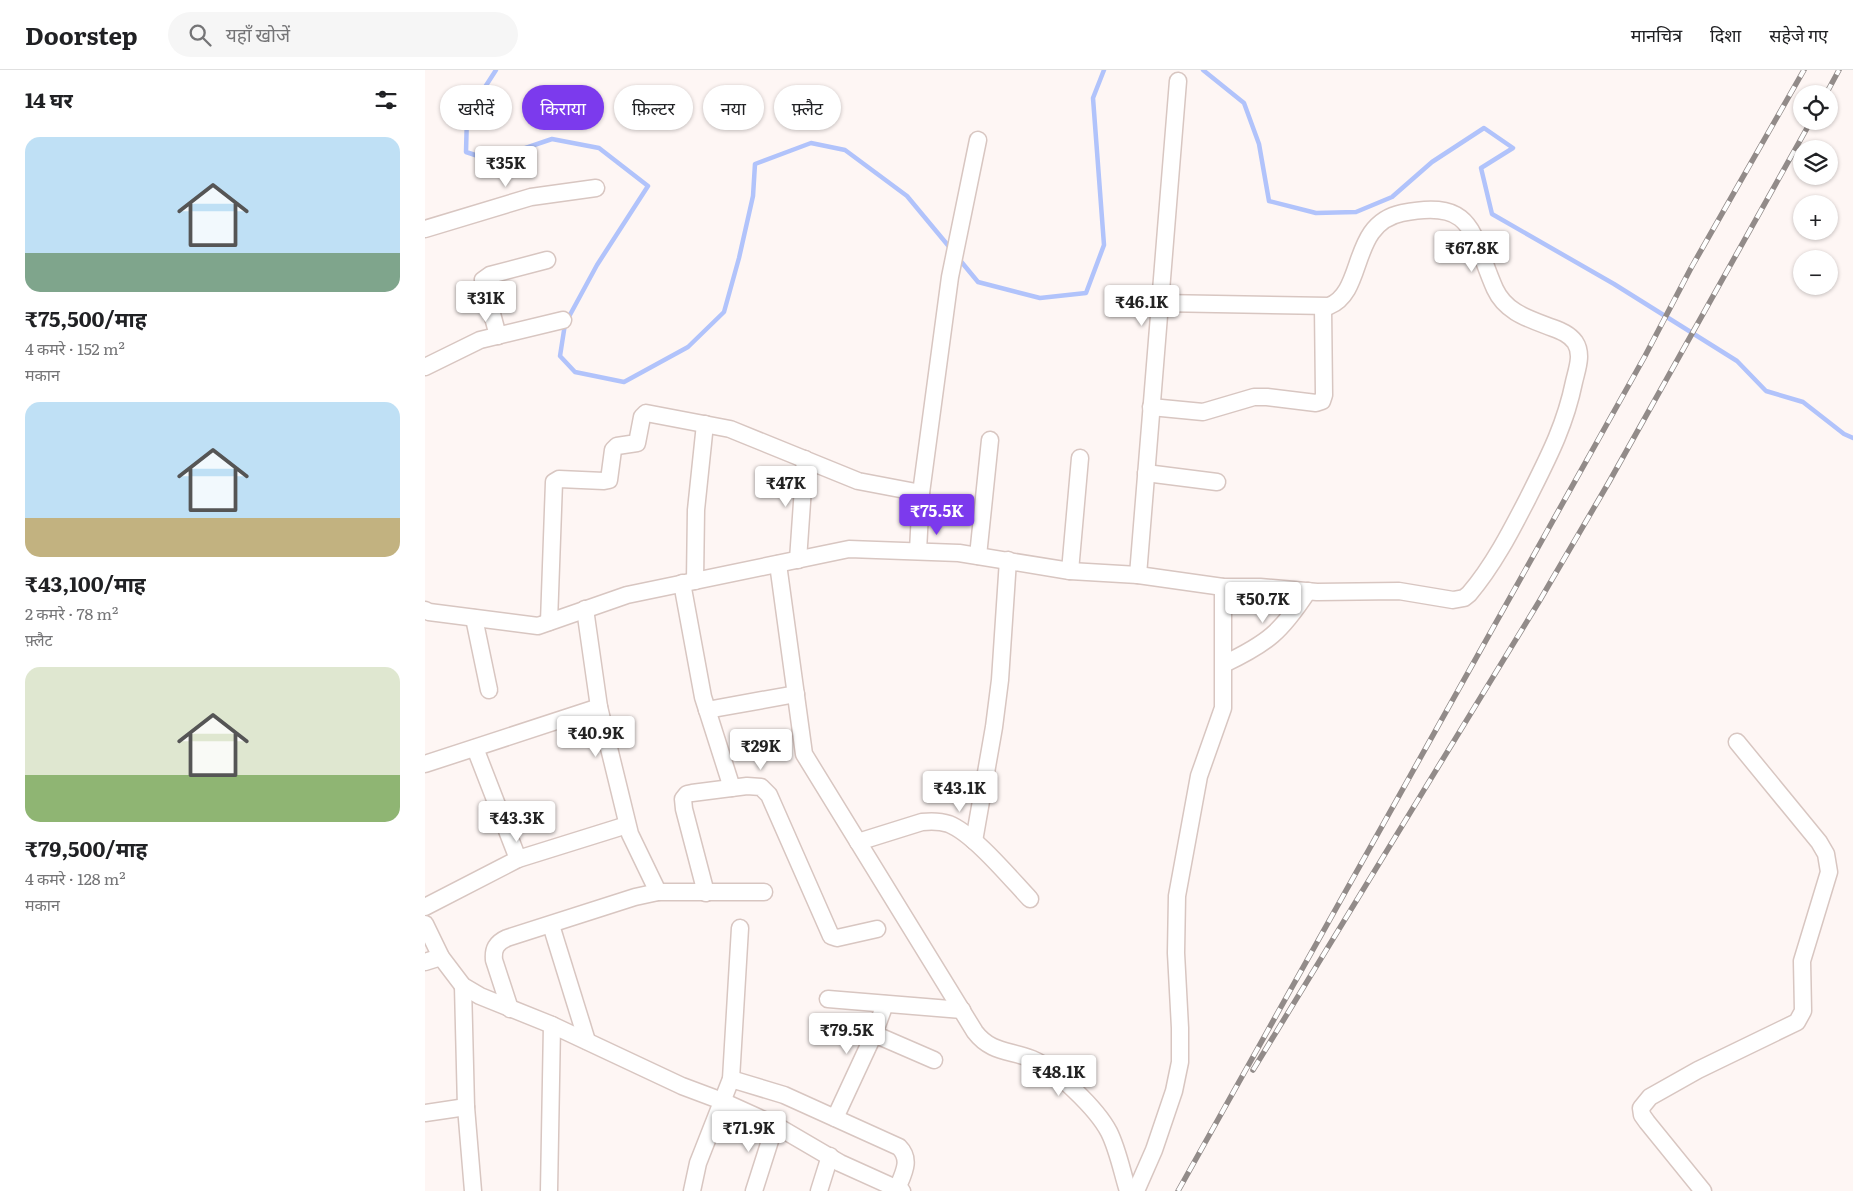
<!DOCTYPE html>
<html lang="hi">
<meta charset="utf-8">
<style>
:root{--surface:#fff;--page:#f6f6f6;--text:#202124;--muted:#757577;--line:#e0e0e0;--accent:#7c3aed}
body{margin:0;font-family:Literata,"Noto Sans Devanagari",serif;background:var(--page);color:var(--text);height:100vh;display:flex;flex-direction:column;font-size:19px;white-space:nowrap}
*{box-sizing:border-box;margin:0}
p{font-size:16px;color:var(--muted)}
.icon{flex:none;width:28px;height:28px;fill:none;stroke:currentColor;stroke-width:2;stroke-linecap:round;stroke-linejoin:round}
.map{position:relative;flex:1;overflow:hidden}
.drawer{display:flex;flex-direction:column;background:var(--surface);width:425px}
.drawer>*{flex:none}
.hud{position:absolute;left:15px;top:15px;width:475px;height:45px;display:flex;gap:10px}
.fabs{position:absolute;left:1368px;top:15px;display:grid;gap:10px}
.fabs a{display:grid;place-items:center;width:45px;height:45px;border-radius:50%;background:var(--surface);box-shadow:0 1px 4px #0004;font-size:25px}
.price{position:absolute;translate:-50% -42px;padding:0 11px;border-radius:5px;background:#fff;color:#222;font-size:16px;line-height:32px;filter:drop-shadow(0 1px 2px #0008)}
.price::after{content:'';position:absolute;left:50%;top:30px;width:15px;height:11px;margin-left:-8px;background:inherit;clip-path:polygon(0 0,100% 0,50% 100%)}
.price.selected{background:var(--accent);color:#fff}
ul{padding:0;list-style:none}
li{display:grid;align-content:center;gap:10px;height:265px;padding:0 25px}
li span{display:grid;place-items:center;height:155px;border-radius:15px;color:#555}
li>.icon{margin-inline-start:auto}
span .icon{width:90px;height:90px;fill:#fffc;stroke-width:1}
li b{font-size:21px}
h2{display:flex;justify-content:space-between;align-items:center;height:60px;padding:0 25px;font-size:21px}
.tag{padding:0 18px;border-radius:22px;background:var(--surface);box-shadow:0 1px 4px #0004;font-size:18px;line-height:45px}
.tag.selected{background:var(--accent);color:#fff}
header{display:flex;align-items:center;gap:30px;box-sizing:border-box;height:70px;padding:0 25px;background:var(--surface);border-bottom:1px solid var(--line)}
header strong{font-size:24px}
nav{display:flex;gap:28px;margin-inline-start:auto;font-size:18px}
.search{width:350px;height:45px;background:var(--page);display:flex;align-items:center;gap:12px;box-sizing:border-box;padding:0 18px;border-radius:28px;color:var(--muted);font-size:19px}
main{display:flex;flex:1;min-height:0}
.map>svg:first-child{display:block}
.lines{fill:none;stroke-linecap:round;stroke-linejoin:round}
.stream{stroke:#b1c3fb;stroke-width:4.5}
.minor-casing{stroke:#d8c6c1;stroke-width:19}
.minor{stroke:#fff;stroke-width:16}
.rail-casing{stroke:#928b89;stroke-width:5.5}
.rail{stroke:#fff;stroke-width:4;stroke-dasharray:11;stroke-linecap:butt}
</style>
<header>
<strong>Doorstep</strong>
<div class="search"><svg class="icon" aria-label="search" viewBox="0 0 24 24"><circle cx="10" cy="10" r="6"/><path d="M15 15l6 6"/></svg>यहाँ खोजें</div>
<nav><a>मानचित्र</a><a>दिशा</a><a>सहेजे गए</a></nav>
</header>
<main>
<section class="drawer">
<h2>14 घर<svg class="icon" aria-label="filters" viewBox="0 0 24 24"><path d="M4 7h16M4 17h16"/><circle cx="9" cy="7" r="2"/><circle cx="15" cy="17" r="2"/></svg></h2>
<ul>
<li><span style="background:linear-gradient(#bfe0f5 75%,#7fa58c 0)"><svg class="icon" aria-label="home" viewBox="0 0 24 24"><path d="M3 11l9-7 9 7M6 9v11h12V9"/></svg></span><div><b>₹75,500/माह</b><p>4 कमरे · 152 m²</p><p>मकान</p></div></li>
<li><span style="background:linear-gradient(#bfe0f5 75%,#c2b280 0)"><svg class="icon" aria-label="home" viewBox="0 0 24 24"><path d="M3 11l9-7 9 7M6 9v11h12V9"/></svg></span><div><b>₹43,100/माह</b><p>2 कमरे · 78 m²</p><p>फ़्लैट</p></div></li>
<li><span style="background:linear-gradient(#dfe7d0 70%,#8fb573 0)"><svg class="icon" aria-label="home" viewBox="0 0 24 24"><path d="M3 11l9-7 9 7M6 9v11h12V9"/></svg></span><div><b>₹79,500/माह</b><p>4 कमरे · 128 m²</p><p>मकान</p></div></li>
</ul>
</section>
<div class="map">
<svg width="1428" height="1121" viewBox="0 0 1428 1121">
<rect width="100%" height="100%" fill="#fef6f4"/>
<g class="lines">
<!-- stream -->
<g class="stream">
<path d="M 71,0 L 42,45 L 41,82 L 65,90 L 127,69 L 174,78 L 223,116 L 172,195 L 140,254 L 135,286 L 150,302 L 199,312 L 263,277 L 299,242 L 314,188 L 328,126 L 330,94 L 386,73 L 420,80 L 482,126 L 526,179"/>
<path d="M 778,0 L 819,33 L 834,74 L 844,131 L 891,143 L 931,142 L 967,127 L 1007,92 L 1059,58 L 1088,78 L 1056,98 L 1067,144 L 1189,214 L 1312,291 L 1341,321 L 1378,332 L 1419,364 L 1428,368"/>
<path d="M 534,189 L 553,212 L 615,228 L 661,223 L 679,175 L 668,28 L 679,0"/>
</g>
<defs>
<g id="minor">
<path d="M 0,159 L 106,127 L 171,118"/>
<path d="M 73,266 L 58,210 L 65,205 L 122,190"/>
<path d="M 0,297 L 55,270 L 138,250"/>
<path d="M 726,337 L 778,342 L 829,327 L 842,327 L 891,333 L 897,331 L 899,325 L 898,237"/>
<path d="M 721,403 L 792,412"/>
<path d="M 493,481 L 496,423 L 525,207 L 553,70"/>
<path d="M 553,486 L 565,370"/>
<path d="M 373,490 L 380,389"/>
<path d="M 353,494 L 379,684 L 550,962 C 566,983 585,980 607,989 C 631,999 672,1039 684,1062 C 693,1080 697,1102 703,1121"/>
<path d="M 645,501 L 655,388"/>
<path d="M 713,505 L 753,11"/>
<path d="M 270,511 L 271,440 L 280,354"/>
<path d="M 257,513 L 278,627 L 307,718"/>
<path d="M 160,539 L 174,637 L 205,764 L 233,822"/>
<path d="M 0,540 L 4,542 L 113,556 L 202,525 L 424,479 L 534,483 L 645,501 L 713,505 L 798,517 L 835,517 L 892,522 L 974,521 L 1028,530 L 1039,528 L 1044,524 C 1068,496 1086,461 1103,428 C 1123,388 1140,356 1149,312 C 1152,299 1158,284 1150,272 C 1144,264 1136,261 1128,258 C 1105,249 1081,243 1070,219 C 1046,165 1051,128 977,143 C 924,154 941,221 904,236 L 735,233"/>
<path d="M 49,548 L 64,620"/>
<path d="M 124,552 L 129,412 L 134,409 L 179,411 L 184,410 L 188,380 L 192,376 L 212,373 L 217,347 L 221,343 L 305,359 L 433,411 L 496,423"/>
<path d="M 799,594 C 843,573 856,562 883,521"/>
<path d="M 282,640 L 371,624"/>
<path d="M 50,678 L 93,789"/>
<path d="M 0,694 L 174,637"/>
<path d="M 549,771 L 569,657 L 575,610 L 583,490"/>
<path d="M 433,772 L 497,752 C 506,751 515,751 524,754 C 549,764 586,809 605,829"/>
<path d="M 281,823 L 259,739 L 258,729 L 262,724 L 267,723 L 322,716 L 336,717 L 344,725 L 406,866 L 412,868 L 452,859"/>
<path d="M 0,837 L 93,789 L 202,755"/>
<path d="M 0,854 L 16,887 L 38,916 L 55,926 L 127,955 L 257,1016 L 297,1031 L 350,1055 L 415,1093 L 477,1121"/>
<path d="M 126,855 L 162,971"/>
<path d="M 0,892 L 16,887"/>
<path d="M 38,916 L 41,1037 L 48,1121"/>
<path d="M 403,929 L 537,940"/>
<path d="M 85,939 L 69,890 C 68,879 71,873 82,868 L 210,827 L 233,822 L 339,822"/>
<path d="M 449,964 L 509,990"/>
<path d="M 306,1009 L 359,1025 L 474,1077 C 487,1090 478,1104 472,1119"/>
<path d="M 0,1043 L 41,1037"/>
<path d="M 410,1048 L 449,964 L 460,934"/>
<path d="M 124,1121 L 127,955"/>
<path d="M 267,1121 L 273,1093 L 306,1009 L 315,858"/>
<path d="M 329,1121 L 350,1055"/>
<path d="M 394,1121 L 405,1086"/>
<path d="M 711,1121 L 729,1080 L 749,1021 L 755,992 L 755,958 L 751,883 L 752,826 L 774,706 L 798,638 L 798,517"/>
<path d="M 1278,1121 L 1222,1052 L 1217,1045 L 1216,1038 L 1225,1027 L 1273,1000 L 1372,952 L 1378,941 L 1377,891 L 1404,802 L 1401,784 L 1394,772 L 1312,672"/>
</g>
</defs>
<!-- minor casing -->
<use href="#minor" class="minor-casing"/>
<!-- minor -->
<use href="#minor" class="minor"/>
<defs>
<g id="rail">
<path d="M 1401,24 L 1414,0"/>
<path d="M 828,1000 L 1115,530 L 1184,412 L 1386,51"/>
<path d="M 753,1121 L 1220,286 L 1266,198 L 1379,0"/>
</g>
</defs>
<!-- rail casing -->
<use href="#rail" class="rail-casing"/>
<!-- rail -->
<use href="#rail" class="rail"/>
</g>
</svg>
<div class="fabs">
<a><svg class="icon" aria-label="locate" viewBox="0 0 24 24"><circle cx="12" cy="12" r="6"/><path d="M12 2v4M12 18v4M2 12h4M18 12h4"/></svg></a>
<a><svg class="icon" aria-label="layers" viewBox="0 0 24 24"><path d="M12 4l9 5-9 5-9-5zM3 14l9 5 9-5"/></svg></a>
<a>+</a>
<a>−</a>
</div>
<b class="price" style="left:81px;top:118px">₹35K</b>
<b class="price" style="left:1047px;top:203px">₹67.8K</b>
<b class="price" style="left:61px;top:253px">₹31K</b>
<b class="price" style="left:717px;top:257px">₹46.1K</b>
<b class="price" style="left:361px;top:438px">₹47K</b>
<b class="price selected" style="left:512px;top:466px">₹75.5K</b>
<b class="price" style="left:838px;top:554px">₹50.7K</b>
<b class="price" style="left:171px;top:688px">₹40.9K</b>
<b class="price" style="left:336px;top:701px">₹29K</b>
<b class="price" style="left:535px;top:743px">₹43.1K</b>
<b class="price" style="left:92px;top:773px">₹43.3K</b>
<b class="price" style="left:422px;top:985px">₹79.5K</b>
<b class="price" style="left:634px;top:1027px">₹48.1K</b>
<b class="price" style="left:324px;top:1083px">₹71.9K</b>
<div class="hud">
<a class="tag">खरीदें</a>
<a class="tag selected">किराया</a>
<a class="tag">फ़िल्टर</a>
<a class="tag">नया</a>
<a class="tag">फ़्लैट</a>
</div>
</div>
</main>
